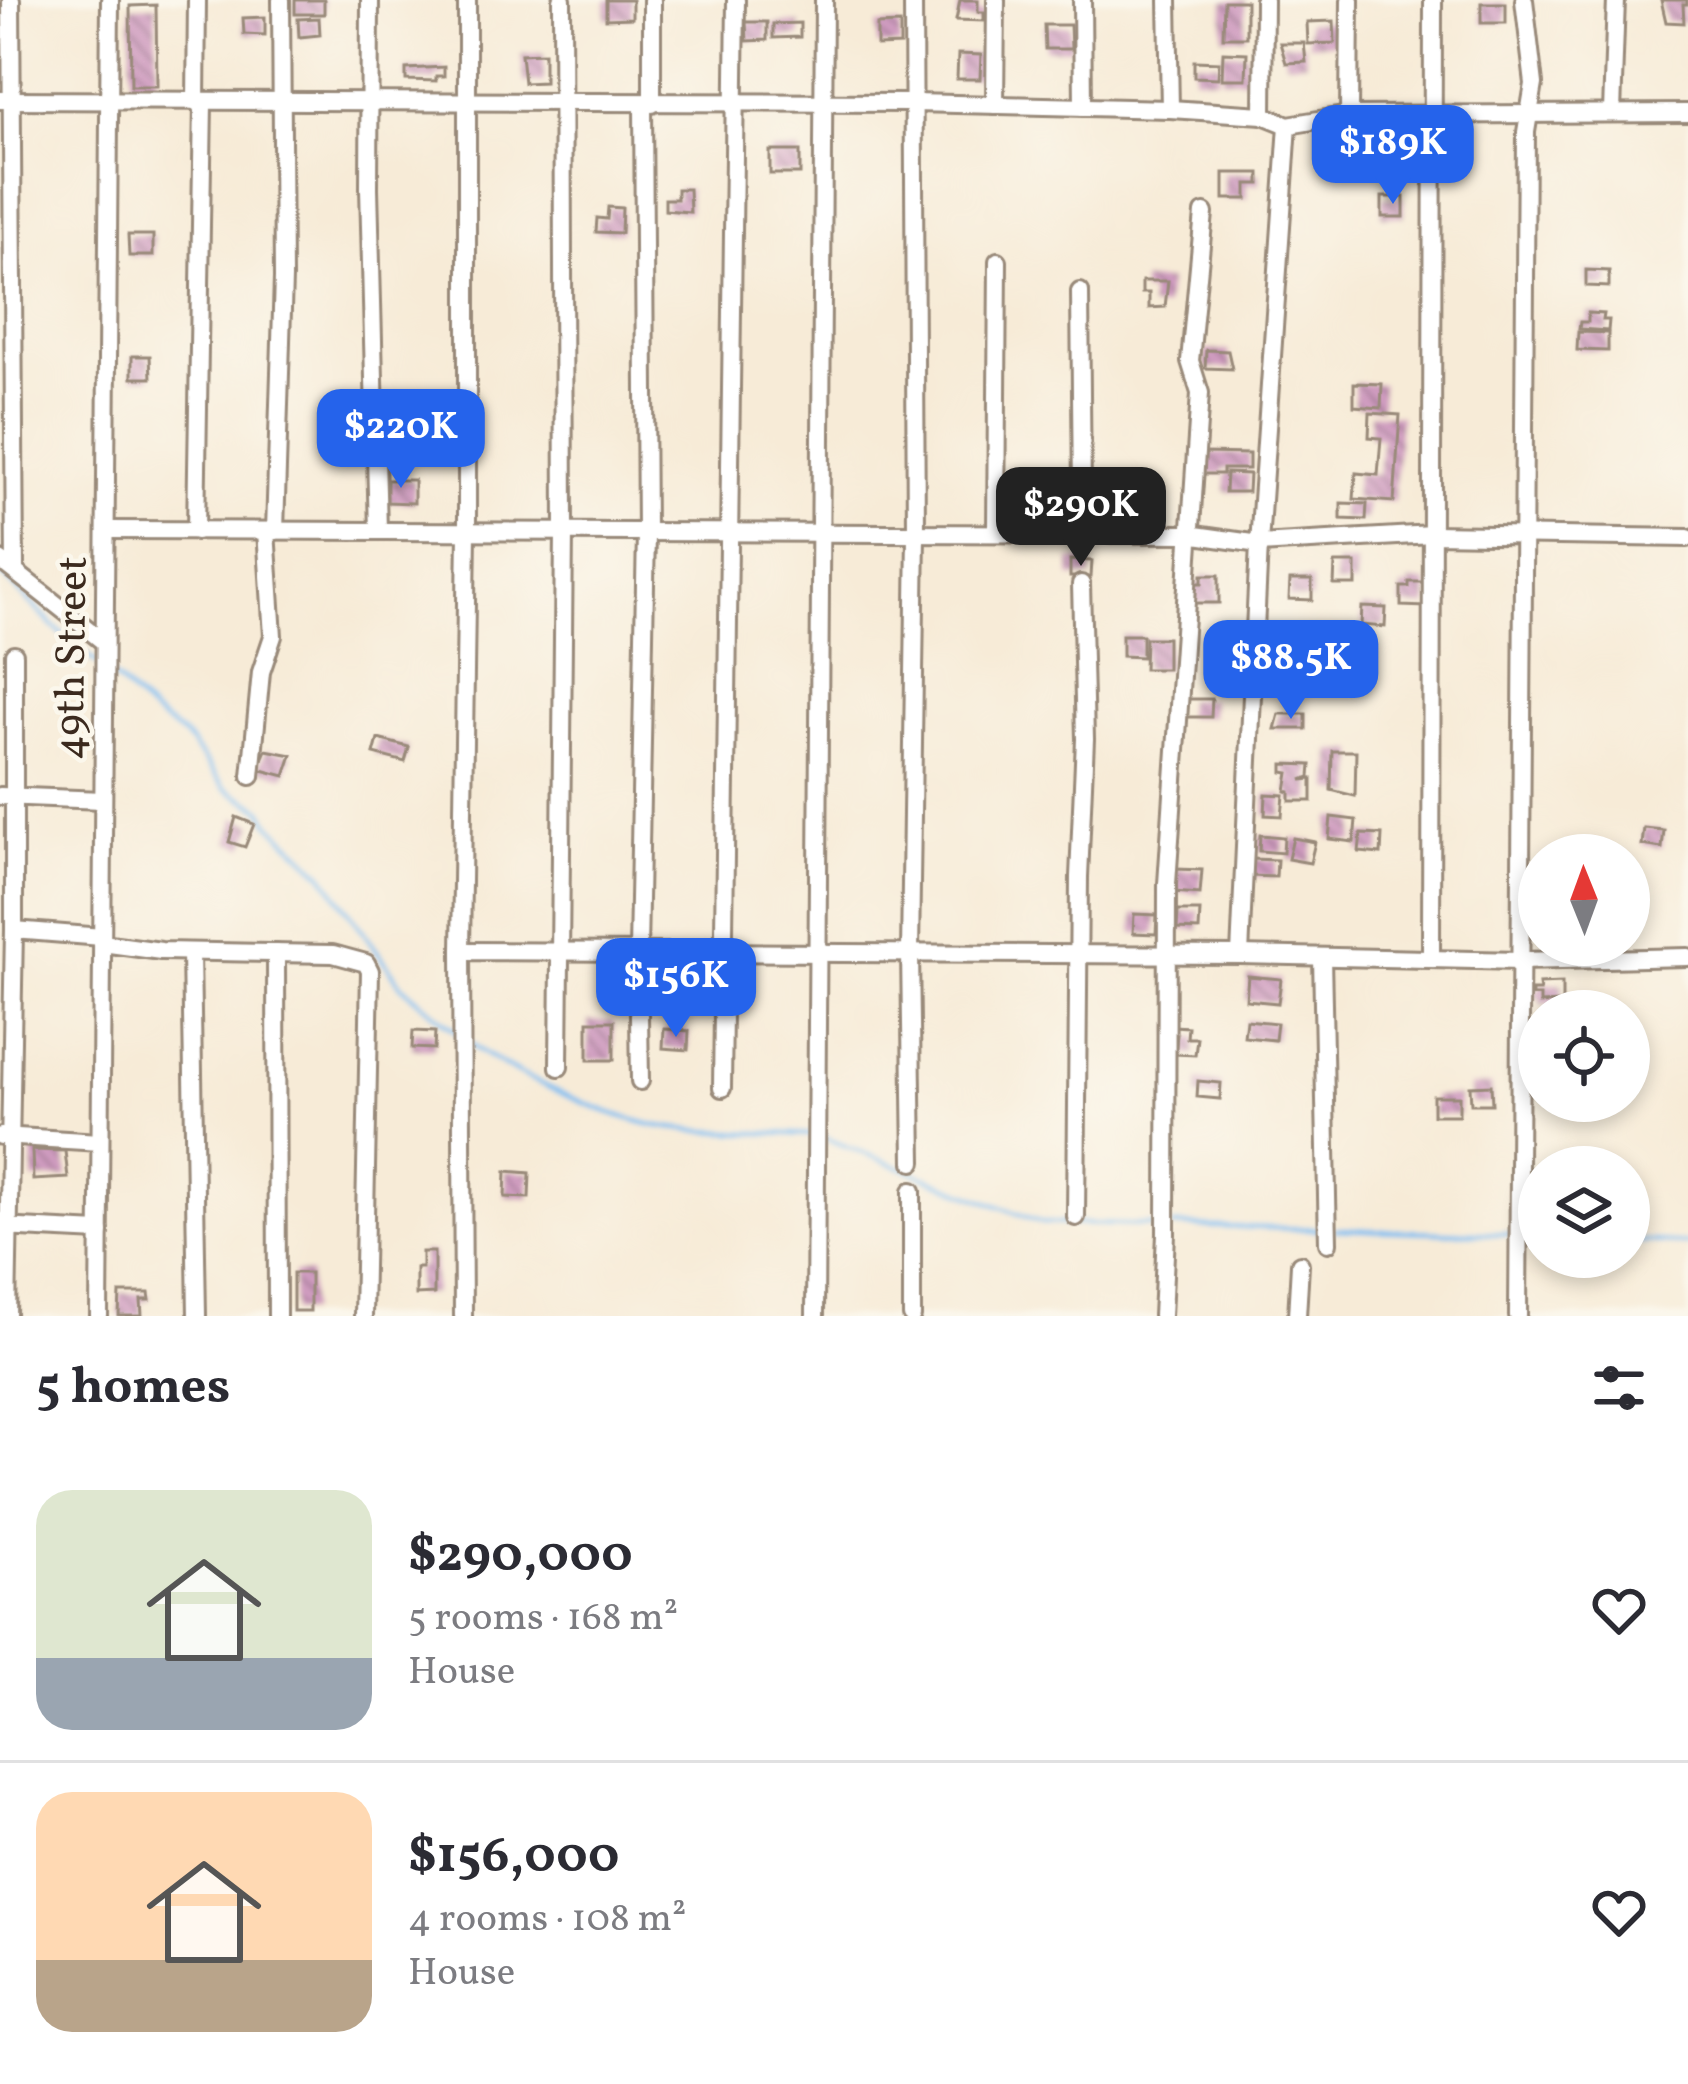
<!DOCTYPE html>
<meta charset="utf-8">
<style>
:root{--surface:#fff;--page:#f2f2f3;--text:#2b2b33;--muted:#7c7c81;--line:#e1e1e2;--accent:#2563eb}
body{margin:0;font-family:Vollkorn,serif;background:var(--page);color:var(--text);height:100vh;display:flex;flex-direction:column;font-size:45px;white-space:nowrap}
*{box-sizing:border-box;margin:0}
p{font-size:39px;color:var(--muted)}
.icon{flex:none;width:66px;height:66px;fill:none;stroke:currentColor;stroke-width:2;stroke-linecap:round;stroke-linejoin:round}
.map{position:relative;height:1316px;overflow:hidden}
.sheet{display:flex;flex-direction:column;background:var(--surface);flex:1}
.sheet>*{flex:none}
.needle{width:78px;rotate:359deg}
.controls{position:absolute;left:1518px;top:834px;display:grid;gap:24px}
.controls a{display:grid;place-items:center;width:132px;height:132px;border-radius:50%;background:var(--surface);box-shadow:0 6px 18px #0003;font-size:60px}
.price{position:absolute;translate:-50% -102px;padding:0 27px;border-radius:24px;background:var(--accent);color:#fff;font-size:39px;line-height:78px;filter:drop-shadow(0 3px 6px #0008)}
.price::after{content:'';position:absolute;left:50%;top:72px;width:36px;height:27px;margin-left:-18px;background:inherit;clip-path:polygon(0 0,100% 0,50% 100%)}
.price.on{background:#222;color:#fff}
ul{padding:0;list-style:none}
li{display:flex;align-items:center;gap:36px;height:300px;padding:0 36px}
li+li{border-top:3px solid var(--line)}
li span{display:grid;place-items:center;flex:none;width:336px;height:240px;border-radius:36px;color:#555}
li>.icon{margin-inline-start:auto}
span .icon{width:144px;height:144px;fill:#fffc;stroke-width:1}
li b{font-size:51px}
h2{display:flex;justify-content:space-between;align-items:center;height:144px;padding:0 36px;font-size:51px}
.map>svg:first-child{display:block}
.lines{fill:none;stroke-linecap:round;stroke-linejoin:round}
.stream{stroke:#7cbdf1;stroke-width:4.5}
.building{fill:url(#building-back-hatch)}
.street-casing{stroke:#998a7a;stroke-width:22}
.street{stroke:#fff;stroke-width:16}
.labels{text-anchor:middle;stroke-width:9;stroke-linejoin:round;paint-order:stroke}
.street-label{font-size:42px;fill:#3b2a1e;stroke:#fbf7ec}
</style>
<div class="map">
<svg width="1688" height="1316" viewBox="0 0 1688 1316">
<defs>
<pattern id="building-back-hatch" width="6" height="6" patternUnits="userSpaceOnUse" patternTransform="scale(3)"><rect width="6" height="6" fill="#cf9bbf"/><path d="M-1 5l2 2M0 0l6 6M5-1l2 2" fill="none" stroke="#a97f9b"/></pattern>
</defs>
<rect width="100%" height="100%" fill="#fbf7ec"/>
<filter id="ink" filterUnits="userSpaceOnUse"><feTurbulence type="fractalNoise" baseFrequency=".00833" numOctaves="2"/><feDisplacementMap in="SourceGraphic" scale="24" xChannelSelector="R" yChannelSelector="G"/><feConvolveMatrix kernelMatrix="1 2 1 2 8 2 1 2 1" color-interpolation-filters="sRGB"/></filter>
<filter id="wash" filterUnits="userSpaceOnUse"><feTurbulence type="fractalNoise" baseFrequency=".004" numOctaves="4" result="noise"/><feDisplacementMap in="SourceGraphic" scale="48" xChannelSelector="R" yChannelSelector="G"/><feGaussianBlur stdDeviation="2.7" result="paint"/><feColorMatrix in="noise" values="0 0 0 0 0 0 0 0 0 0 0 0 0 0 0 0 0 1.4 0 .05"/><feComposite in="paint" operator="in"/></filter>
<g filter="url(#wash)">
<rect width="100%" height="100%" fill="#f7ebd7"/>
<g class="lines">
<!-- stream -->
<g class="stream">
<path d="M 0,572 L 53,626 L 97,663"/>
<path d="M 110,674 L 151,712 L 187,738 L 225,788 L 262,809 L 271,825 L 321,872 L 402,986 L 457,1032"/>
<path d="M 466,1040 C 504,1072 603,1114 653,1125 C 696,1134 766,1132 812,1135"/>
<path d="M 823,1137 L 1042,1223 L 1161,1226"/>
<path d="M 1173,1226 L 1323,1229"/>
<path d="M 1335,1229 L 1539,1235"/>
<path d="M 1629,1241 L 1688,1244"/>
</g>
</g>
<g id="blocks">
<!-- building -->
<g class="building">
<rect x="295" y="0" width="29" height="14"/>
<path d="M 606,0 L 632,0 L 632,18 L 606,19 Z"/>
<path d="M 960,0 L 978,0 L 978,12 L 984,12 L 984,21 L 956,20 Z"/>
<path d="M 1661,0 L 1687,0 L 1687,4 L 1683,4 L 1684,23 L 1666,22 Z"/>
<path d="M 1224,1 L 1246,1 L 1246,37 L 1223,37 Z"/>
<rect x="1481" y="3" width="25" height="20"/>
<path d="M 156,5 L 157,86 L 131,86 L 130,6 Z"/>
<path d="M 265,17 L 265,35 L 244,34 L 243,18 Z"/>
<path d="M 319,18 L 320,35 L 299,37 L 298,19 Z"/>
<path d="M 1334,21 L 1335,43 L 1308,44 L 1307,22 Z"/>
<path d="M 746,22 L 767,22 L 767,40 L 747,41 Z"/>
<path d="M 800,23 L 800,37 L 773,38 L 773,24 Z"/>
<path d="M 900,24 L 900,45 L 877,46 L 877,25 Z"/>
<path d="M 1044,25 L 1070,25 L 1071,49 L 1045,49 Z"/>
<path d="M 1280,43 L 1304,43 L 1306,62 L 1286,63 Z"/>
<path d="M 1223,52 L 1247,53 L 1246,79 L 1222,79 Z"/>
<path d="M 544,53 L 544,82 L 524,83 L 521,54 Z"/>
<path d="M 958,54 L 981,55 L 980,79 L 957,79 Z"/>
<path d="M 1194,61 L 1219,62 L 1218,78 L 1194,77 Z"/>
<path d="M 444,67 L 444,76 L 436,76 L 436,81 L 406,80 L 406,69 Z"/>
<rect x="770" y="151" width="30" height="23"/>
<path d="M 1224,173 L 1260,173 L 1260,184 L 1247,184 L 1247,199 L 1224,199 Z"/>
<path d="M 677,189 L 689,189 L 690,212 L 665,210 L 665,199 L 677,199 Z"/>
<rect x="1382" y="197" width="22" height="20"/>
<path d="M 608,207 L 622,208 L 621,233 L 596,232 L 597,218 L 607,219 Z"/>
<path d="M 128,235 L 153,235 L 153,256 L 129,256 Z"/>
<path d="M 1586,270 L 1609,271 L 1609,287 L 1586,286 Z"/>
<path d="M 1142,281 L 1168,281 L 1165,307 L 1149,308 L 1149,293 L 1142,293 Z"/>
<path d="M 1588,313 L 1604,314 L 1603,320 L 1609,320 L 1608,331 L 1579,329 L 1580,322 L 1588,322 Z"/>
<path d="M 1578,332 L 1608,333 L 1608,351 L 1577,350 Z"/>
<path d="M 1206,350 L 1228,351 L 1232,369 L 1205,368 Z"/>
<path d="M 132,356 L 150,356 L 151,378 L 132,378 Z"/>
<path d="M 1354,383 L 1382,384 L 1381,408 L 1354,406 Z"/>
<path d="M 1370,413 L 1400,415 L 1394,502 L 1354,499 L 1356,473 L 1378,475 L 1381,438 L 1369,437 Z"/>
<path d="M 1203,453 L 1249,454 L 1249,469 L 1223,469 L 1223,474 L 1203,474 Z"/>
<path d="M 1226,473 L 1249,474 L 1248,492 L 1225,492 Z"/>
<path d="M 387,480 L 414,480 L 414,503 L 387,502 Z"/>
<rect x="1072" y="498" width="25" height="19"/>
<path d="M 1341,503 L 1367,504 L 1366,520 L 1341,519 Z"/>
<path d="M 1070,560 L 1092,561 L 1091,577 L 1070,577 Z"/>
<path d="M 1335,563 L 1356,563 L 1356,585 L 1334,585 Z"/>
<path d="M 1202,575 L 1219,575 L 1219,603 L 1191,603 L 1191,583 L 1202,583 Z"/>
<path d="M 1290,580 L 1312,580 L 1312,600 L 1289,599 Z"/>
<path d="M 1409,582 L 1427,582 L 1427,607 L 1401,606 L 1401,587 L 1409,587 Z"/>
<path d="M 1362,607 L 1386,608 L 1385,627 L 1361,625 Z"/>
<path d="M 1122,635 L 1142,635 L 1142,657 L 1122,656 Z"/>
<path d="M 1145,638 L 1167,638 L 1167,669 L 1144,669 Z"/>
<rect x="1217" y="644" width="25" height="33"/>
<path d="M 1329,659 L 1353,660 L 1353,686 L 1329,686 Z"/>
<path d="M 1290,671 L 1306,671 L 1306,690 L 1284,690 L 1284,677 L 1290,677 Z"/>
<path d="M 1186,699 L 1212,699 L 1211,717 L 1185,717 Z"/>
<path d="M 1279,714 L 1306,714 L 1306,729 L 1275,729 Z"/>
<path d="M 378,739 L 409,747 L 405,762 L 374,754 Z"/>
<path d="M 266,750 L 292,755 L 285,776 L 258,769 Z"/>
<path d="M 1332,751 L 1356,751 L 1355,796 L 1331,790 Z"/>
<path d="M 1283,764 L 1311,765 L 1310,777 L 1302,780 L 1312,779 L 1312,801 L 1290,801 L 1290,792 L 1286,791 L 1289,773 L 1283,772 Z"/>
<path d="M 1266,794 L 1284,795 L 1282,816 L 1265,815 Z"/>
<path d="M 236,817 L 254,824 L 245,847 L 229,842 Z"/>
<path d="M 1331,817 L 1356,820 L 1354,842 L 1329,839 Z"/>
<path d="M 1644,828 L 1664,830 L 1662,848 L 1642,845 Z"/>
<path d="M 1361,834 L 1382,835 L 1381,854 L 1359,852 Z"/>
<path d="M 1260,835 L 1284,837 L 1283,853 L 1259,851 Z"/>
<path d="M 1293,838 L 1315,842 L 1310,863 L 1288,859 Z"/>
<path d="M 1251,859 L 1277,860 L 1276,877 L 1251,876 Z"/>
<path d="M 1175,869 L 1202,870 L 1200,894 L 1173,892 Z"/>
<path d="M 1178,911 L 1200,911 L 1199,930 L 1177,929 Z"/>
<path d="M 1134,914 L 1157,915 L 1156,934 L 1133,933 Z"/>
<path d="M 1248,976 L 1281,979 L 1278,1003 L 1246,1000 Z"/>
<path d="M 1562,983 L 1562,1003 L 1540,1004 L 1540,996 L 1532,996 L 1532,991 L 1540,991 L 1539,984 Z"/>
<path d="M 1246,1020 L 1277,1023 L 1275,1040 L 1244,1037 Z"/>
<rect x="588" y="1021" width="26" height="39"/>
<path d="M 1173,1026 L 1188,1027 L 1187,1038 L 1197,1038 L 1195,1055 L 1175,1054 L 1177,1035 L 1172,1034 Z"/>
<path d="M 664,1029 L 689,1031 L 688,1050 L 663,1048 Z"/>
<path d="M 413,1031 L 435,1032 L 434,1049 L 412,1048 Z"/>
<path d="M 1198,1081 L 1221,1083 L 1220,1099 L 1197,1097 Z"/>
<path d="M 1491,1085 L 1492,1104 L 1471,1104 L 1470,1086 Z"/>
<rect x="1433" y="1096" width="26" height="19"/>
<path d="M 32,1150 L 65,1151 L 68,1178 L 33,1180 Z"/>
<path d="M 506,1171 L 530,1173 L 529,1198 L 505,1197 Z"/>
<path d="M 422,1252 L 434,1252 L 434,1294 L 416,1295 L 416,1268 L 422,1268 Z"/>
<rect x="293" y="1273" width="17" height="38"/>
<path d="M 120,1293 L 149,1293 L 150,1300 L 141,1300 L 142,1316 L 119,1316 Z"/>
</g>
</g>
</g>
<g filter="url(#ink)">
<use href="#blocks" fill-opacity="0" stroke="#998a7a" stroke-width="3"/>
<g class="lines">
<defs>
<g id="street">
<path d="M 11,0 L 15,571"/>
<path d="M 370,0 L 369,188 L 378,531"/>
<path d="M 913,0 L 916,534 L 910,953 L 913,1162"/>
<path d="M 1082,0 L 1083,107"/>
<path d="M 1168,0 L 1170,109"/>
<path d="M 0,100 L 913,103 L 1170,109 L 1263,115 L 1288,125 L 1349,115 L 1688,113"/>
<path d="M 196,102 L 197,0"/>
<path d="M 652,104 L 652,0"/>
<path d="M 995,105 L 996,0"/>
<path d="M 1612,112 L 1616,0"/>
<path d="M 1263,115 L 1264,0"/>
<path d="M 1349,115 L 1350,0"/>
<path d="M 1080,292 L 1082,495"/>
<path d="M 107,530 L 1188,534 L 1259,544 L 1432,534 L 1688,538"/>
<path d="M 196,531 L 203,102"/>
<path d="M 275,531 L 283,278 L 281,0"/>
<path d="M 996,533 L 998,261"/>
<path d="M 0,560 L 104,642"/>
<path d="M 251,776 L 261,672 L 273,636 L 266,531"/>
<path d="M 0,796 L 103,800"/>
<path d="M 14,930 L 102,937"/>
<path d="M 102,943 L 161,951 L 333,954 L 366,963 L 370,971 L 363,1316"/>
<path d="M 461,951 L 467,532 L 467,0"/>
<path d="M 191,952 L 197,1316"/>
<path d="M 276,953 L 277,1316"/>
<path d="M 1240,955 L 1259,544 L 1288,125"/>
<path d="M 1322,957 L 1328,1243"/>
<path d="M 1431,959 L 1433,0"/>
<path d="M 559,1067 L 564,531 L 562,0"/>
<path d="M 640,1081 L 638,952 L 646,532 L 643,104"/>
<path d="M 722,1088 L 736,0"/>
<path d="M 1,1136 L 100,1142"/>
<path d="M 1076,1217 L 1079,877 L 1085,739 L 1081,584"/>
<path d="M 1,1227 L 100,1232"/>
<path d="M 7,1316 L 14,930 L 14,654"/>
<path d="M 99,1316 L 110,0"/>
<path d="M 463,1316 L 461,951 L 1240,955 L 1520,961 L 1688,957"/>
<path d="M 815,1316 L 824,0"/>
<path d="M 912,1316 L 912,1191"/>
<path d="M 1162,1316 L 1166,1234 L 1167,884 L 1200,393 L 1190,361 L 1204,213"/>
<path d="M 1297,1316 L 1300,1264"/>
<path d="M 1518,1316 L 1526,132 L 1534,84 L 1524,0"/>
</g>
</defs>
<!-- street casing -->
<use href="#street" class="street-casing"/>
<!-- street -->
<use href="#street" class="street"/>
</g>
</g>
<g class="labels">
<!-- street labels -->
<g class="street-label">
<text transform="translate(69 658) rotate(-89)" y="15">49th Street</text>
</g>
</g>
</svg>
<div class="controls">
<a><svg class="needle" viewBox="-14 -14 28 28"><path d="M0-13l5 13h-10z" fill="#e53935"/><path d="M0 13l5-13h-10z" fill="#7c7c81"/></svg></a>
<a><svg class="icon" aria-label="locate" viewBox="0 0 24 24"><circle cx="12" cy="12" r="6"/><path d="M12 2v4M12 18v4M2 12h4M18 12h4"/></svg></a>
<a><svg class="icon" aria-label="layers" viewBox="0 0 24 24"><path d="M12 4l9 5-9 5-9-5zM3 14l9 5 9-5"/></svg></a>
</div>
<b class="price" style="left:1393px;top:207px">$189K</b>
<b class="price" style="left:401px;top:491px">$220K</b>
<b class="price on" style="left:1081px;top:569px">$290K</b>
<b class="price" style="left:1291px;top:722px">$88.5K</b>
<b class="price" style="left:676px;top:1040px">$156K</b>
</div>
<section class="sheet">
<h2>5 homes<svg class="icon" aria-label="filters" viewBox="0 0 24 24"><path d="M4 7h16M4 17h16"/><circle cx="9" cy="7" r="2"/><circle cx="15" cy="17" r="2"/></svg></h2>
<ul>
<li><span style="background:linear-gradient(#dfe7d0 70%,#9aa5b1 0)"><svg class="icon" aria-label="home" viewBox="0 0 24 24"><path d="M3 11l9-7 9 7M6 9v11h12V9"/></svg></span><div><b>$290,000</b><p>5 rooms · 168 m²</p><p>House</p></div><svg class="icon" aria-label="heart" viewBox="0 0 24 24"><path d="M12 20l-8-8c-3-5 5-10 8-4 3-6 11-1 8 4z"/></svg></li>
<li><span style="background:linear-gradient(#ffd9b3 70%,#b9a48a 0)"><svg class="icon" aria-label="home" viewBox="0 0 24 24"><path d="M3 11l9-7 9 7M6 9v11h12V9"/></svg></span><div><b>$156,000</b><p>4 rooms · 108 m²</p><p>House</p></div><svg class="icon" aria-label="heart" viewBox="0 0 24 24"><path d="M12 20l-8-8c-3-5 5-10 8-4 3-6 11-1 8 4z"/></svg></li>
</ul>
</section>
